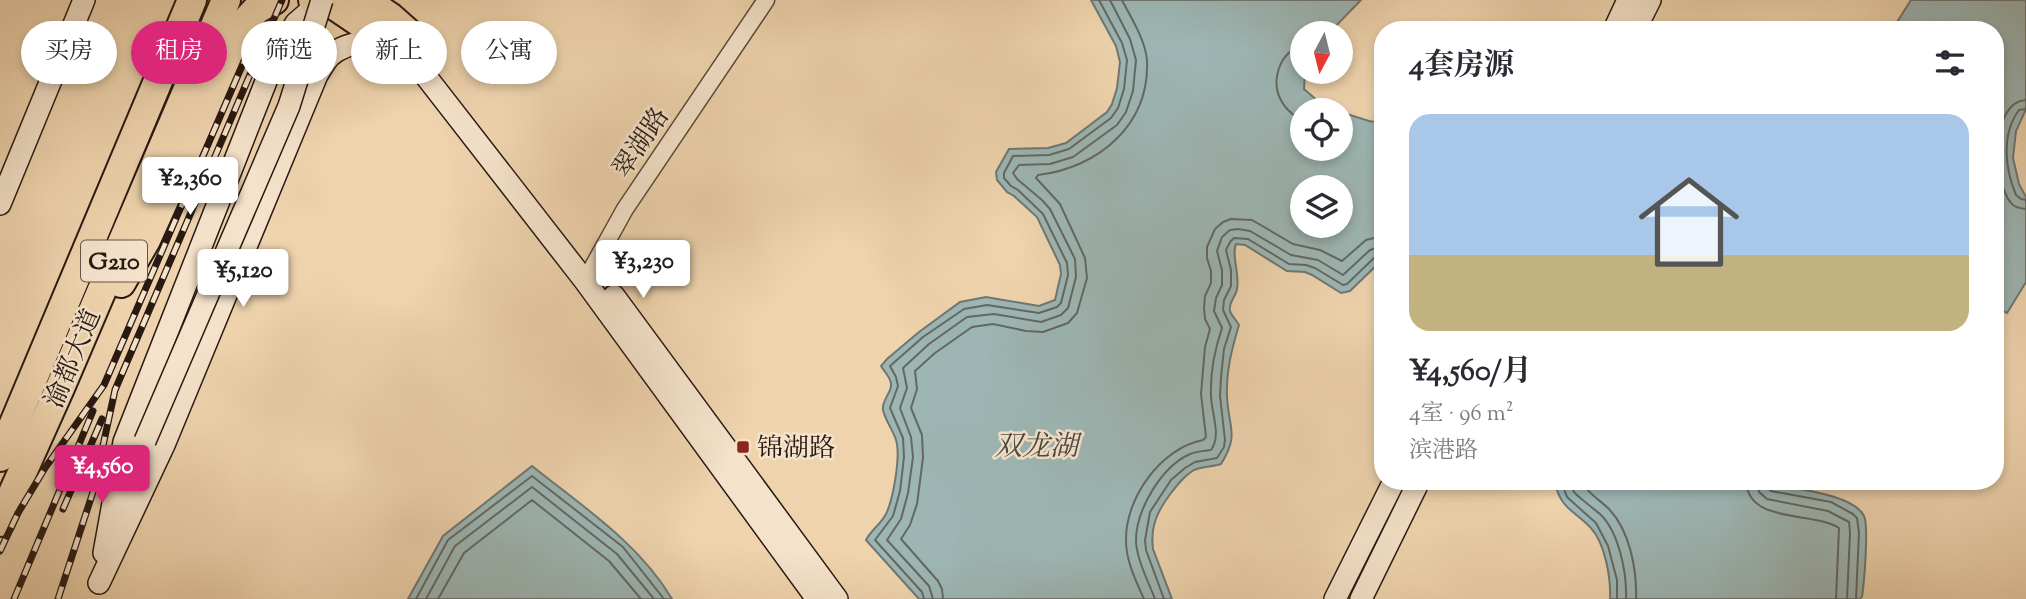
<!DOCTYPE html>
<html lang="zh">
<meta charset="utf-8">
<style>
:root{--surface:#fff;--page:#f2f2f3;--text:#2b2b33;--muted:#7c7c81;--line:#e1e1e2;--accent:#db2777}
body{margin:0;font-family:"Sorts Mill Goudy","Noto Serif SC",serif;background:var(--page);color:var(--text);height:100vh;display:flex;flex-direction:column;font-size:26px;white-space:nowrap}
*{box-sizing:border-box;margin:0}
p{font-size:23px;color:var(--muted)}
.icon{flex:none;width:38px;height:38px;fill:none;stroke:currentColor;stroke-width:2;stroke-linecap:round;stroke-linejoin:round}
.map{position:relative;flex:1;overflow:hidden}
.side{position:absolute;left:1374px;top:21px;width:630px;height:469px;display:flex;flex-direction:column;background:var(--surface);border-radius:28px;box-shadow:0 4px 10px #0003}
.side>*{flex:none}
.hud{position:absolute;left:21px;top:21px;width:665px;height:63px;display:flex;gap:14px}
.needle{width:46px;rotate:187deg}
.fabs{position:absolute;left:1290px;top:21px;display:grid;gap:14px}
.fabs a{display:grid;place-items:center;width:63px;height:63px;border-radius:50%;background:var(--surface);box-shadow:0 4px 10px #0003;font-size:35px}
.price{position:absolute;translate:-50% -60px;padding:0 16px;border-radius:7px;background:#fff;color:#222;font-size:23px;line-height:46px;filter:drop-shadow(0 2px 4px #0008)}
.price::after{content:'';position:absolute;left:50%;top:42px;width:21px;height:16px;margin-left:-10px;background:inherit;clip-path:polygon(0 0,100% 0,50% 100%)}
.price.current{background:var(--accent);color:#fff}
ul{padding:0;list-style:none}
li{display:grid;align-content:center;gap:14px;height:371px;padding:0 35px}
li+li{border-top:2px solid var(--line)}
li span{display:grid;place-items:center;height:217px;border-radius:21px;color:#555}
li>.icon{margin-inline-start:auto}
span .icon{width:126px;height:126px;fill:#fffc;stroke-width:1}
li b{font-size:30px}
h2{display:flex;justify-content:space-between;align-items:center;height:84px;padding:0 35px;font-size:30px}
.tag{padding:0 24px;border-radius:32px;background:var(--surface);box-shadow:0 4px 10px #0003;font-size:24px;line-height:63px}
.tag.current{background:var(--accent);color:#fff}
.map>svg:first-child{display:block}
.water{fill:#9db6b4;stroke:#6e7773;stroke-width:2;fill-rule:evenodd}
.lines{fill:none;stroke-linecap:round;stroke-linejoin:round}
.shore{stroke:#626863;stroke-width:2}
.street-casing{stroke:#5a4839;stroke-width:19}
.secondary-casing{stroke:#281912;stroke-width:24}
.highway-casing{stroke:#281912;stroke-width:32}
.street{stroke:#f4e2ca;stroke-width:16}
.secondary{stroke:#f4e2ca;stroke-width:21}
.highway{stroke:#eed3ad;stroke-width:28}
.rail-casing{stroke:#281912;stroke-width:7}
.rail{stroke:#f4e2ca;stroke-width:4.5;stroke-dasharray:13;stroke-linecap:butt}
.secondary-bridge-casing{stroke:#281912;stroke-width:24;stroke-linecap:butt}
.secondary-bridge{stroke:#f4e2ca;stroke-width:21}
.poi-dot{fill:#8f2418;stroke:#f4e2ca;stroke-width:2.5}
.labels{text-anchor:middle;stroke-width:5;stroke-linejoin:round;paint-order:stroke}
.shield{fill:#f4e2ca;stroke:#655549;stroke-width:2}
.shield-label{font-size:24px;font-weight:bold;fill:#281912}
.street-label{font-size:26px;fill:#281912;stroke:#f4e2ca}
.poi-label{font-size:26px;fill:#281912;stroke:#f4e2ca;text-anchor:start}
.water-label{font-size:28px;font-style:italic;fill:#4b4843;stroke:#f4e2ca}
</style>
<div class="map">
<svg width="2026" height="599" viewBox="0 0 2026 599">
<rect width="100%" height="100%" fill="#eed3ad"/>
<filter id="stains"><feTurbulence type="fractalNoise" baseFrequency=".00286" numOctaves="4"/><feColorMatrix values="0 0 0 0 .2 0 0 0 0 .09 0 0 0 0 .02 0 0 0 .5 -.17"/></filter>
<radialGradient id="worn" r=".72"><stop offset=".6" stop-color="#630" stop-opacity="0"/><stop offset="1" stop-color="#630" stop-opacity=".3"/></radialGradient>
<!-- water -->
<g class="water">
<path d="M 1091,0 L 1361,0 L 1329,33 L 1302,33 L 1302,72 L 1305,72 L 1304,89 L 1319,102 L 1333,110 L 1302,110 L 1302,149 L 1340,149 L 1341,112 L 1369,121 L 1382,123 L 1382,260 L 1350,291 L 1341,293 L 1312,275 L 1305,272 L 1287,271 L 1245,245 L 1236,244 C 1231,255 1240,274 1237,289 C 1236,296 1228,303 1230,311 C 1231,315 1237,321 1239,325 C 1232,348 1226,371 1227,396 C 1228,427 1240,434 1221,464 C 1212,467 1203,466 1194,470 C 1185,475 1178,484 1171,493 C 1158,510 1150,526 1153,549 L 1172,599 L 919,599 L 866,540 C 871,530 881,524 886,514 C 893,500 901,456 896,440 C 893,430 885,420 883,410 C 881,399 895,391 890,380 C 888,375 884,371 881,366 L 887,359 L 919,332 L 960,302 L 986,297 L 1039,306 L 1055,300 L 1061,274 L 1060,265 L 1037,217 L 1014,196 L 1007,192 L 997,180 L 996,172 L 1009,149 L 1048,148 L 1066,143 L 1107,112 L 1112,104 L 1117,88 L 1120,62 L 1116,46 ZM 1302,187 L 1340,187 L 1340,226 L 1302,226 Z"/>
<path d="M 1911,0 L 2026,0 L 2026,109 L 2016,131 L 2013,158 L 2019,184 L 2026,197 L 2026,282 L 2007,313 L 1995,307 L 1995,30 L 1892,30 Z"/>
<path d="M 532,466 C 582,506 639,543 672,599 L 408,599 L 443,536 Z"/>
<path d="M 1554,481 L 1767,481 L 1768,483 C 1790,488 1854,494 1864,516 C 1869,526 1864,584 1862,597 L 1859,599 L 1610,599 C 1611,578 1605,542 1590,527 C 1571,508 1562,510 1554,481 Z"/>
</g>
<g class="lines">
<!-- shore -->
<g class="shore">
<path d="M 1302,46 C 1279,52 1270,82 1282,102 C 1286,110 1295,116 1302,122"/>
<path d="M 2026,100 C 1990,102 1993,182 2011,203 C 2015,208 2020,208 2026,209"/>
<path d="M 2026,109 L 2019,110 C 2001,134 2005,169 2016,195 L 2021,199 L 2026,200"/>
<path d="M 1561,481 L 1567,497 L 1596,523 L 1608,546 L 1617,580 L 1617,599"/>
<path d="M 1570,481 C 1572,485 1572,489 1574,492 C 1576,495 1595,510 1600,514 C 1619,532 1627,573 1626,599"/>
<path d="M 1581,481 C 1585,491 1601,501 1609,509 C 1630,531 1637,570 1636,599"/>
<path d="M 1746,481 C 1748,524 1812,511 1839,528 L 1836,599"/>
<path d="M 1757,481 L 1759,492 L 1767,499 L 1828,511 L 1849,522 L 1850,533 L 1847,599"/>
<path d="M 1766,481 L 1767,487 L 1771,491 L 1831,502 L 1853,514 L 1857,518 L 1859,533 L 1856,599"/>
<path d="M 416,599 L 448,540 L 532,476 L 623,547 L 664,599"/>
<path d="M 426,599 L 455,546 L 532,487 L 617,554 L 654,599"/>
<path d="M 438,599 L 464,553 L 532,500 L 609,561 L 641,599"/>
<path d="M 924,599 L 922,592 L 875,540 L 893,516 L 900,491 L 904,457 L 903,438 L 890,408 L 898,386 L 896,377 L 890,366 L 923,337 L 964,309 L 987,305 L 1039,313 L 1057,307 L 1061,303 L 1068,275 L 1067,263 L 1043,214 L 1018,190 L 1011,186 L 1004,178 L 1004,173 L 1013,156 L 1049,155 L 1069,149 L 1111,118 L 1118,108 L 1124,89 L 1127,60 L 1122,43 L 1099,0"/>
<path d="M 933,599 L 929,586 L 887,540 L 901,519 L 908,493 L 913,457 L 911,437 L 900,408 L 907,388 L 903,368 L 929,344 L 967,317 L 994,314 L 1041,322 L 1061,315 L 1068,308 L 1076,277 L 1075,259 L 1050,209 L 1042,200 L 1017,179 L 1013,173 L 1019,165 L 1050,164 L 1073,157 L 1117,125 L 1126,112 L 1133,91 L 1136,60 L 1130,39 L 1110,0"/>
<path d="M 943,599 L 942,589 L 938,581 L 901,539 L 910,525 L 917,504 L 923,458 L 922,435 L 911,408 L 917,389 L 915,371 L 935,353 L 972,327 L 993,324 L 1026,331 L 1043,332 L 1068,323 L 1077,313 L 1087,278 L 1085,258 L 1060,204 L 1036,178 L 1038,175 C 1098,168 1150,125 1147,60 C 1145,39 1131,18 1122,0"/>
<path d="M 1144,599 C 1136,581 1126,561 1126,541 C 1125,498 1161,448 1203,440 L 1206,437 L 1201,394 L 1205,347 L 1210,329 L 1205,319 L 1204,308 L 1205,296 L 1211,283 L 1211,271 L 1207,258 L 1207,247 L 1215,229 L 1223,222 L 1231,219 L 1252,220 L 1293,244 L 1320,250 L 1342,261 L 1366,240 L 1382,236"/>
<path d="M 1155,599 C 1148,581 1138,562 1136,543 C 1135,511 1161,467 1190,454 C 1196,451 1204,451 1211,450 C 1222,435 1211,413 1211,395 C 1210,372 1215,349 1222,328 L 1214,311 L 1216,298 L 1222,285 L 1222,270 L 1217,251 L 1222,237 L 1230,230 L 1238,229 L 1250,231 L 1291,255 L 1318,260 L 1343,275 L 1370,250 L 1382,246"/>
<path d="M 1164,599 L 1146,550 L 1145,540 L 1150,512 L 1171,480 L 1185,468 L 1195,462 L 1217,458 L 1224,447 L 1225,440 L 1220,396 L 1221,377 L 1224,349 L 1231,327 L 1223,310 L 1224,300 L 1231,286 L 1231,270 L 1226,250 L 1230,242 L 1234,238 L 1248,239 L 1289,264 L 1306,265 L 1315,268 L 1343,285 L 1347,284 L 1375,257 L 1382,255"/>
</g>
<defs>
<path id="street" d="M 585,281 L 625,209 L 766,0"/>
<g id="secondary">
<path d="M 1614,30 L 1628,0"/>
<path d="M 1635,30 L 1650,0"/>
<path d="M 0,204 L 84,0"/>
<path d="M 614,296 L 837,599"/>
<path d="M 126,498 L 145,441"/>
<path d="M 104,553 L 124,442 L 276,56 L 296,23 L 311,10 L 333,5"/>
<path d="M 99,583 L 164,445 L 317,75 C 321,69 325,61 330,56 C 348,40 380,38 400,50 C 405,53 409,57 414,61 L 585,281 L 817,599"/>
<path d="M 1335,599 L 1394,481"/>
<path d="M 1361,599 L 1419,481"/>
</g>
<g id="highway">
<path d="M 313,0 L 334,5 L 399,49"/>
<path d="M 365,0 L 390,17 L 408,33"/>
<path d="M 121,283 L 146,240 L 244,23 L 257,9 L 274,0"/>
<path d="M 0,457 L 192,0"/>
<path d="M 0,522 L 60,388 L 226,0"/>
</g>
</defs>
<!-- street casing -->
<use href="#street" class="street-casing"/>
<!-- secondary casing -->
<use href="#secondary" class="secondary-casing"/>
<!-- highway casing -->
<use href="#highway" class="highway-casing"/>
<!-- street -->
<use href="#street" class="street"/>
<!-- secondary -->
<use href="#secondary" class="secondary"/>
<!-- highway -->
<use href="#highway" class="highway"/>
<defs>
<g id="rail">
<path d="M 63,509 L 102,419"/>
<path d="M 0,551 L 18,513 L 45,468 L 104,385 L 251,45"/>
<path d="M 14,599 L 93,411"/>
<path d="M 58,599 L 93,492 L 115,390 L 282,0"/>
</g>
</defs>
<!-- rail casing -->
<use href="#rail" class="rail-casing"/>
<!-- rail -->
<use href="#rail" class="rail"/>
<defs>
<path id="secondary-bridge" d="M 145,441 L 289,106 L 322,0"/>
</defs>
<!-- secondary-bridge casing -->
<use href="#secondary-bridge" class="secondary-bridge-casing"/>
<!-- secondary-bridge -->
<use href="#secondary-bridge" class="secondary-bridge"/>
</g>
<!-- markers -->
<rect class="poi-dot" x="736" y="440" width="14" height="14" rx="3.5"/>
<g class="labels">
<!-- shield labels -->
<rect class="shield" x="81" y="240.5" width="66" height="41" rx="5"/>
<g class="shield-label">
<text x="114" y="269">G210</text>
</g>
<!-- street labels -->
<g class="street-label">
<text transform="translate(640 142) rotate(-56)" y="9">翠湖路</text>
<text transform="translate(72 358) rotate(-67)" y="9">渝都大道</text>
</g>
<!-- poi labels -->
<g class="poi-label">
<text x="757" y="456">锦湖路</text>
</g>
<!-- water labels -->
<g class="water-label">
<text x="1036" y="455">双龙湖</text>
</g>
</g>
<rect width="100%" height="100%" filter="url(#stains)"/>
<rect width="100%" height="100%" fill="url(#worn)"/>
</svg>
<div class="fabs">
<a><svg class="needle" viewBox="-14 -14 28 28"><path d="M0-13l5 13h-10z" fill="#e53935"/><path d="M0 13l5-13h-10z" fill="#7c7c81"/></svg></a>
<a><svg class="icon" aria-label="locate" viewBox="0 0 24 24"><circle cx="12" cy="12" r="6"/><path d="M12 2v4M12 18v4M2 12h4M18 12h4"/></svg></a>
<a><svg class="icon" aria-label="layers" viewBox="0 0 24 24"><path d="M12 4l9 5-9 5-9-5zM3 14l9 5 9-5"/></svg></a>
</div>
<b class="price" style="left:190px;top:217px">¥2,360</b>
<b class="price" style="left:643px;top:300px">¥3,230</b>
<b class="price" style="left:243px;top:309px">¥5,120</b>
<b class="price current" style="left:102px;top:505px">¥4,560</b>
<div class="hud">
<a class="tag">买房</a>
<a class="tag current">租房</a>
<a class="tag">筛选</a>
<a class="tag">新上</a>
<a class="tag">公寓</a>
</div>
<section class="side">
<h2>4套房源<svg class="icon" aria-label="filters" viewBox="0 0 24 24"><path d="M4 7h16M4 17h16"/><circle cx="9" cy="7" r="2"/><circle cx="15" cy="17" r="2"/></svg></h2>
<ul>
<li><span style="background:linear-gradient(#a9c7e8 65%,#c2b280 0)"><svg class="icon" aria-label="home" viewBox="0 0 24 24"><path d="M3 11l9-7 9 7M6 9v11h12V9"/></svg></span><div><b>¥4,560/月</b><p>4室 · 96 m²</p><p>滨港路</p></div></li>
</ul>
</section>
</div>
